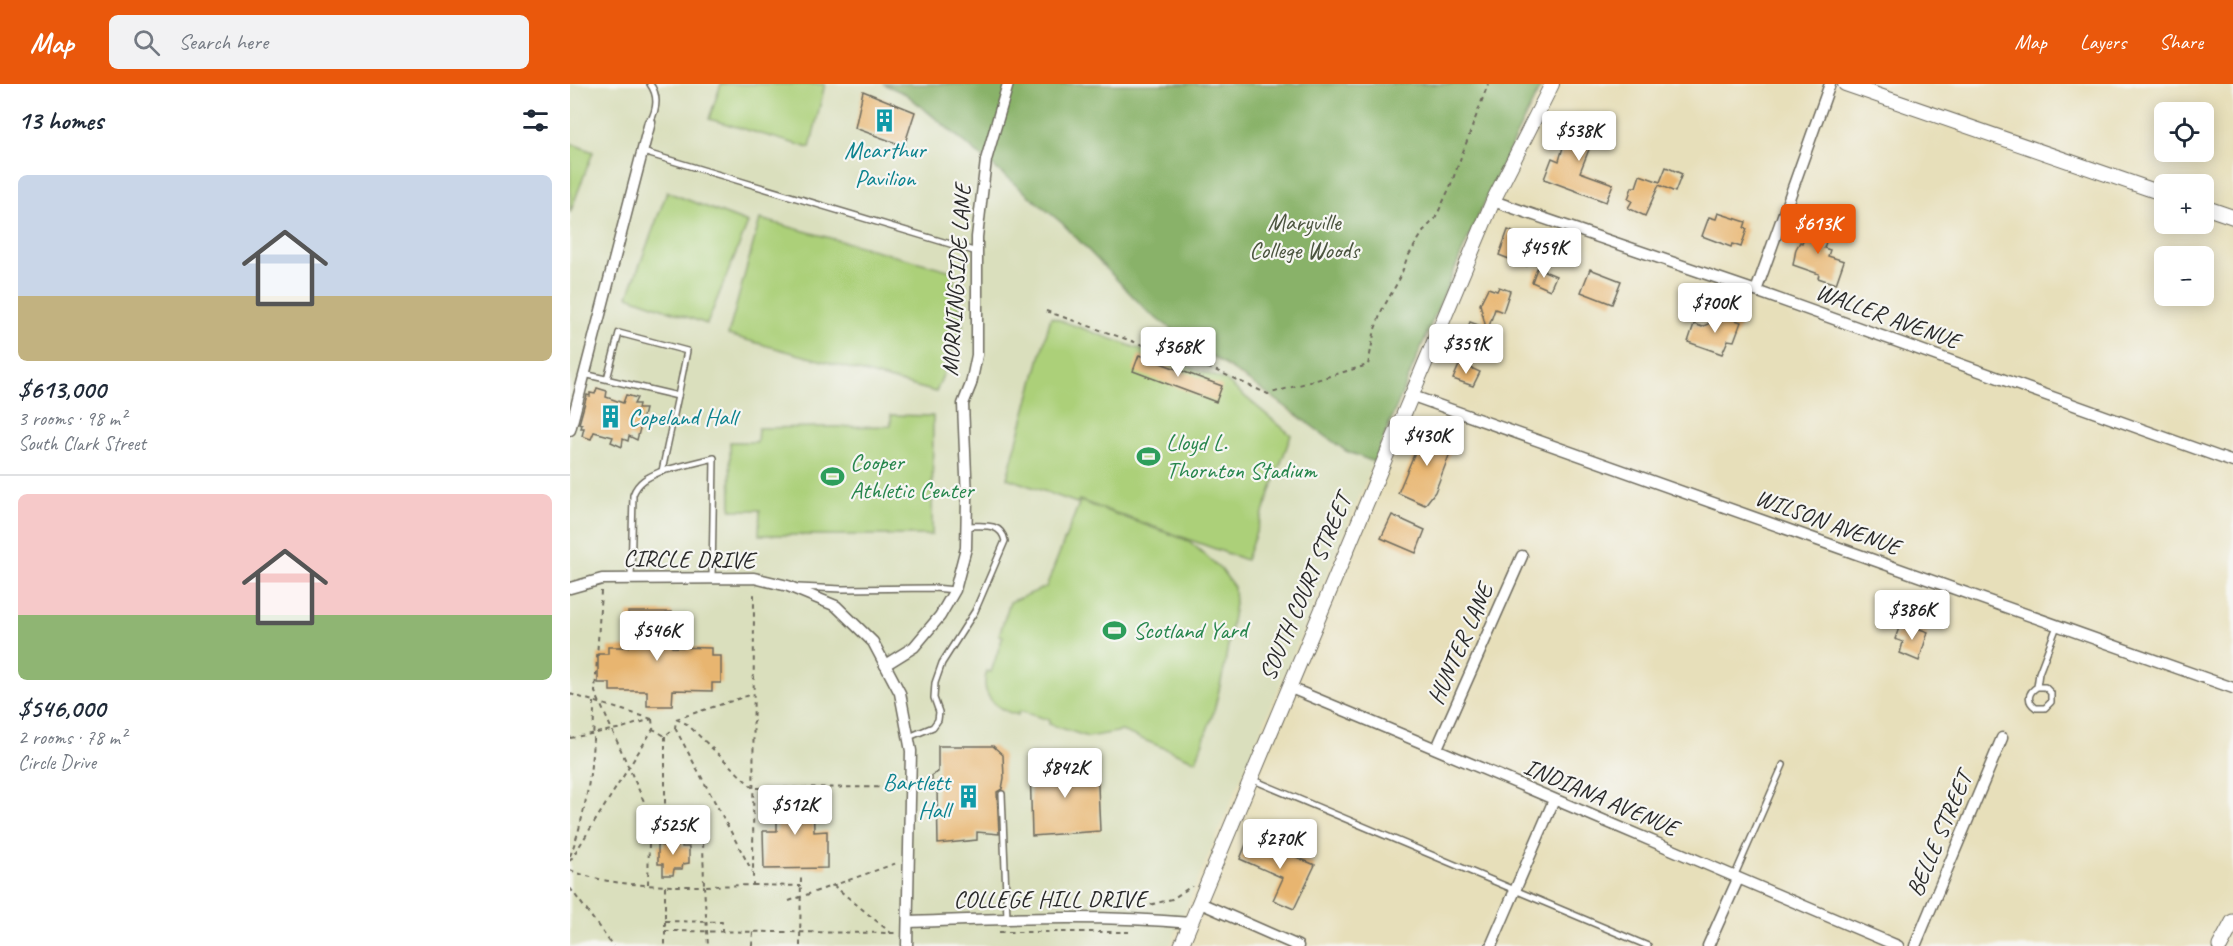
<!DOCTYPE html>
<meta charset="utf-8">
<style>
:root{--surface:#fff;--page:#f2f2f3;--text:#1f2937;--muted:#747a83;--line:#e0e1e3;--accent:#ea580c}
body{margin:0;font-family:Caveat,sans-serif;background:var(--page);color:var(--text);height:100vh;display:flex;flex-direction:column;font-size:22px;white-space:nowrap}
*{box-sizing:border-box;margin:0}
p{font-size:20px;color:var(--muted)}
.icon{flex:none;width:33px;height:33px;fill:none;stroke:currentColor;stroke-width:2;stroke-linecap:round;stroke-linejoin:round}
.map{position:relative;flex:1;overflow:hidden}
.drawer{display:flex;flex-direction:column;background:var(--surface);width:570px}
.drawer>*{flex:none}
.tools{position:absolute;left:1584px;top:18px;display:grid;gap:12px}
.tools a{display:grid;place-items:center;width:60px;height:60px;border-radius:9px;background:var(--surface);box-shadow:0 3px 15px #0003;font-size:30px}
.price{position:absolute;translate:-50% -51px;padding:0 14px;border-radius:6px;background:#fff;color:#222;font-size:20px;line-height:39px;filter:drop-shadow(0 2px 3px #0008)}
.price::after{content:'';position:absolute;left:50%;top:36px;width:18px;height:14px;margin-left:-9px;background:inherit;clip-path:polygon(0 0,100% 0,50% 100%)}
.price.selected{background:var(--accent);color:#fff}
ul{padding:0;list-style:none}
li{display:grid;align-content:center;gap:12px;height:318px;padding:0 18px}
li+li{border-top:2px solid var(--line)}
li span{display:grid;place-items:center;height:186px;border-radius:9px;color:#555}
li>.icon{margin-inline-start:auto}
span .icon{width:108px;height:108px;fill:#fffc;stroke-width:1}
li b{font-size:26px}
h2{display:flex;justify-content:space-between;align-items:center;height:72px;padding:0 18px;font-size:26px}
header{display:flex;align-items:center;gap:36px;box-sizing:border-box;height:84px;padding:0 30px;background:var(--accent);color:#fff}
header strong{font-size:28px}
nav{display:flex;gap:33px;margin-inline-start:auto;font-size:21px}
.search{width:420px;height:54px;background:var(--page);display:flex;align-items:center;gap:15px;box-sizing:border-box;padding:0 21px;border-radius:9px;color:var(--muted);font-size:22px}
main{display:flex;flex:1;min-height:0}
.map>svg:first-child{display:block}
.built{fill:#dadfbd}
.green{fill:#acd079;stroke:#6c7e52;stroke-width:1.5}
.forest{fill:#89b269;stroke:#5a6e4a;stroke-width:1.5}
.building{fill:#e8b56f}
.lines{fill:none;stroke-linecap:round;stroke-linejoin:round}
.service-casing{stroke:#6d6a5d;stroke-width:8}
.minor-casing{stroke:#6d6a5d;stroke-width:13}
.tertiary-casing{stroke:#6d6a5d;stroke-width:16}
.secondary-casing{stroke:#6d6a5d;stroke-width:17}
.path{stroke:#6d6a5d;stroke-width:2;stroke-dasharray:4.5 4.5;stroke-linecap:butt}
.service{stroke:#fff;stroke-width:5}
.minor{stroke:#fff;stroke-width:10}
.tertiary{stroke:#fff;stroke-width:14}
.secondary{stroke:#fff;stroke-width:15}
.labels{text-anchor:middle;stroke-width:4.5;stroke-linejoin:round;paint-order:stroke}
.culture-label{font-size:24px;fill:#0d838f;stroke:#f6f6f2}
.park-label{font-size:24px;fill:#4b543e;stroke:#f6f6f2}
.street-label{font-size:24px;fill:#2b2b2b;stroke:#f6f6f2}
.leisure-label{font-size:24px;fill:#27864d;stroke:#f6f6f2;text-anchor:start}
</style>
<header>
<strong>Map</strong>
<div class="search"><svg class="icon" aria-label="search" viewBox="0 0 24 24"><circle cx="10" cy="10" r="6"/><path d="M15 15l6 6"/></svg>Search here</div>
<nav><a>Map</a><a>Layers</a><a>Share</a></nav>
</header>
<main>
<section class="drawer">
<h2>13 homes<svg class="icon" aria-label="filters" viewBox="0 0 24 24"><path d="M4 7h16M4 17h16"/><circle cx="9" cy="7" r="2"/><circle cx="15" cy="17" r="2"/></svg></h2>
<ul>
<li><span style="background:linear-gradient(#c9d6e8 65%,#c2b280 0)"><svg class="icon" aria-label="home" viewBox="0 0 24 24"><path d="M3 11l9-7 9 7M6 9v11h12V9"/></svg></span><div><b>$613,000</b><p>3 rooms · 98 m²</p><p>South Clark Street</p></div></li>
<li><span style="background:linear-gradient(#f6c9c9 65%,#8fb573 0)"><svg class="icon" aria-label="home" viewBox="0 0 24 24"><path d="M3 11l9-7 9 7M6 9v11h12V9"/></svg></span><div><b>$546,000</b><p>2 rooms · 78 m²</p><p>Circle Drive</p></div></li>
</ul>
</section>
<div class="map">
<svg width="1663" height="862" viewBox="0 0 1663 862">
<rect width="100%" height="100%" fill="#f6f6f2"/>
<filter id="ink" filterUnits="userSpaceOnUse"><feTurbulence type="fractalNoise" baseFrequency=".0167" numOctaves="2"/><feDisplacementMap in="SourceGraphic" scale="12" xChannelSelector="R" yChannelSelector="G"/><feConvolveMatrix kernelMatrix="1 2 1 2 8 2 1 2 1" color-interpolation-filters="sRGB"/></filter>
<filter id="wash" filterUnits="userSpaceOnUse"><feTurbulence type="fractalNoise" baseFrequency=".008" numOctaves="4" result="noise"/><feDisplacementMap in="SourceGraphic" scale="24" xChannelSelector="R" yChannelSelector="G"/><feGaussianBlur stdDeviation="1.35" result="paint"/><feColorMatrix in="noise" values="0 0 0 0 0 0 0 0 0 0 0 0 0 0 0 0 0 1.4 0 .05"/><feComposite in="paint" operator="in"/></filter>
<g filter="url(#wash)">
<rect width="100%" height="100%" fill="#e7dfba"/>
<!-- built -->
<path class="built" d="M 0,0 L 312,0 L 336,10 L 492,139 L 580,230 L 776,367 L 804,378 L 600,862 L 0,862 Z"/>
<!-- green -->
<g class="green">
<path d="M 151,0 L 255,0 L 240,64 L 139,35 Z"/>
<path d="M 0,59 L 23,68 L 0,129 Z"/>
<path d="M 97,108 L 178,139 L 137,240 L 58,212 Z"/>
<path d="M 190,135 L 382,187 L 393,242 L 366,308 L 158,251 Z"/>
<path d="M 481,233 L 655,296 L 721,351 L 676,476 L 509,416 L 507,419 L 437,394 Z"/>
<path d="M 321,331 L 363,332 L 362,451 L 189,451 L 190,426 L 161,426 L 160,358 L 187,358 L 188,344 L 321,342 Z"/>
<path d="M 510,417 L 619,457 L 651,485 L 664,503 L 665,520 L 654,585 L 644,627 L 626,677 L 552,647 L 518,653 L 479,640 L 479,636 L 449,627 L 448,631 C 426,626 409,611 417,587 L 421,588 L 433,552 L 429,551 L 440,518 L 476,503 Z"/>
</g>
<!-- forest -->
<path class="forest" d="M 313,0 L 972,0 C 909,123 856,250 804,378 L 776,367 L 698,310 L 580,230 L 492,139 L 336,10 Z"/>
<g id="blocks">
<!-- building -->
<g class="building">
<path d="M 293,7 L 345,28 L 334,62 L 285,44 Z"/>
<path d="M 1009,34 L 1036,44 L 1030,61 L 1022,58 L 1010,88 L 1043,100 L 1036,118 L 974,95 L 982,74 L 989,77 L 998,46 L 1004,48 Z"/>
<path d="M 1096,83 L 1112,90 L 1105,108 L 1089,101 L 1075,132 L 1058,124 L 1062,117 L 1058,115 L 1062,103 L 1066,103 L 1070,91 L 1090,98 Z"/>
<path d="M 1148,129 L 1176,138 L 1174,144 L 1177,145 L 1171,163 L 1162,160 L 1161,163 L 1132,152 L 1139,133 L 1146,135 Z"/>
<path d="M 1239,139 L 1260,146 L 1254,164 L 1260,166 L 1258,172 L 1274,177 L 1266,200 L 1248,194 L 1249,190 L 1223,181 L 1226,165 L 1230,158 L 1232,159 Z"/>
<path d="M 938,146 L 966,157 L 957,182 L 929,171 Z"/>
<path d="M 967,184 L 986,192 L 980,206 L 962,198 Z"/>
<path d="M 1020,185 L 1051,197 L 1042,220 L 1011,208 Z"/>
<path d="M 929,203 L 940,207 L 933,228 L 925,225 L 918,245 L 927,249 L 920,269 L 892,258 L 900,238 L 916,244 L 910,220 L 918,204 L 927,207 Z"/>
<path d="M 1148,230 L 1171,238 L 1164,257 L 1158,256 L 1152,270 L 1118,258 L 1124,240 L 1132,243 L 1144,237 Z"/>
<path d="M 569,271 L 652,302 L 646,318 L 563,287 Z"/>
<path d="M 890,279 L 910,288 L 903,302 L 883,295 Z"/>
<path d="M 27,304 L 37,307 L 36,313 L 53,319 L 56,311 L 67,314 L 64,320 L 69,320 L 68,325 L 75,325 L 67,356 L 59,352 L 58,357 L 53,355 L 52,363 L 41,358 L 43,353 L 24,348 L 21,355 L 12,352 L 14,344 L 11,344 L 12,341 L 9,340 L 17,311 L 20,312 L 20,309 L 25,310 Z"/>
<path d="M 855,344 L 885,356 L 865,408 L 855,421 L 828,409 Z"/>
<path d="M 822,431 L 855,446 L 846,469 L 811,454 Z"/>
<path d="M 58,528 L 102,528 L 102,563 L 141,564 L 141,572 L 151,572 L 151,599 L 142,599 L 142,607 L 103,606 L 102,622 L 77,622 L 77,607 L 40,607 L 40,599 L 28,599 L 28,570 L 38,570 L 38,563 L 58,563 Z"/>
<path d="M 1331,538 L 1358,548 L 1349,577 L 1330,569 L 1333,558 L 1325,555 Z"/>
<path d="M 368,662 L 423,662 L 433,671 L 434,694 L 432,705 L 427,708 L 429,750 L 407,748 L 407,756 L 368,760 L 367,703 L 362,701 L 362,691 L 368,688 Z"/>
<path d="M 527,680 L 530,747 L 462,752 L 460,682 Z"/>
<path d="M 207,709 L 243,709 L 244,748 L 257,747 L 257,784 L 194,785 L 193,747 L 207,747 Z"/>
<path d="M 679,753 L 745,781 L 724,825 L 703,816 L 713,794 L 670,775 Z"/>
<path d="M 112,755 L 112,763 L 119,763 L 119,779 L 113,780 L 112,785 L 104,785 L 103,791 L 93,791 L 93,780 L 88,780 L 88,761 L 94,762 L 95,756 Z"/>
</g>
</g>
</g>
<g filter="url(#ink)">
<use href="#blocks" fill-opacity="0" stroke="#6d6a5d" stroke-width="1.5"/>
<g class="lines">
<defs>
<g id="service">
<path d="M 80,0 C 89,12 87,25 80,38"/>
<path d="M 73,68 L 407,168"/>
<path d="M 14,290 L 108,312 L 117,267 L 49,249 L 37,295"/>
<path d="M 92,387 L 144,374 L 142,494"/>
<path d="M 61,494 L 63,411 C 68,397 78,393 92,387 L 108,312"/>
<path d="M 228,503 L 272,505 L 364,504 L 385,506"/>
<path d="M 1467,603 L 1475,603 L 1481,609 L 1481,618 L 1475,624 L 1466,624 C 1457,618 1457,609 1467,603 L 1469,589 L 1487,542"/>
<path d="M 339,653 L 363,643 L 368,636 L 369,628 L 364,614 L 365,599 L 372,579 L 405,527 L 435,457 C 431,438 413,442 397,442"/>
<path d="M 681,695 L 1078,862"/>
<path d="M 432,710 L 437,834"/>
<path d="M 1164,793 L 1213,681"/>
</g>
<g id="minor">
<path d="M 923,117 L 1186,207 L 1663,378"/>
<path d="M 1186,207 L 1260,0"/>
<path d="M 840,311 L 1663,604"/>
<path d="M 0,346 L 80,38"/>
<path d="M 0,504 L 32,495 L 184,494 L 218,502 L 266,522 L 303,558 L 330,609 L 341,667 L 337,862"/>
<path d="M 315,581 L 344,563 L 370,532 L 385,506 L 396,464 L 397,415 L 393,320 L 401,300 L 407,271 L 407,153 L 416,76 L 438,0"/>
<path d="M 718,603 C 922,687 1124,776 1328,862"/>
<path d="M 867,664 L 952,472"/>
<path d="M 628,818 L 728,862"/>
<path d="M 339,838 C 433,835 527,830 621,839"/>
<path d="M 921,862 L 984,716"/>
<path d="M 1138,862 L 1168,795"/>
<path d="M 1345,862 L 1432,654"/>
</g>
<g id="tertiary">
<path d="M 1275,0 L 1594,110"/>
<path d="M 1634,123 L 1663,133"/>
<path d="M 611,862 L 923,117 L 982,0"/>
</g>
<path id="secondary" d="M 1650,862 L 1663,838"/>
</defs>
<!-- service casing -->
<use href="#service" class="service-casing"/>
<!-- minor casing -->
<use href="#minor" class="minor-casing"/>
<!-- tertiary casing -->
<use href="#tertiary" class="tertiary-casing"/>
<!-- secondary casing -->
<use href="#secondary" class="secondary-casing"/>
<!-- path -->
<g class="path">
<path d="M 476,227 L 647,287 L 698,310 L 798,281 L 805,245 L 812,226 L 830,194 L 837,174 L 855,145 L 865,135 L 880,103 L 918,0"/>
<path d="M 31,507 L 25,608 L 89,751 L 125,751 L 133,757 L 134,802 L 183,801 L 184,506"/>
<path d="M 0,610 L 82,635"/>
<path d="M 82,635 L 83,645 L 95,652 L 105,644 L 106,636"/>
<path d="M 106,635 L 117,640 L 183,704 L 328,703"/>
<path d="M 106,635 L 183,610"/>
<path d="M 105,644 L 182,787"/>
<path d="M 95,652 L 95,750"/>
<path d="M 0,654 L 52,644 L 82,635"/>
<path d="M 0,772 C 19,723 24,670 24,618"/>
<path d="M 0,777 L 83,645"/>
<path d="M 0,786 C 41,803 90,802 134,802 L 138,862"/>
<path d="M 78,800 L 79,758 L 89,751"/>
<path d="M 183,801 L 231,802"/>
<path d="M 263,801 L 321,849"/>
<path d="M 95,802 L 95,862"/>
<path d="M 0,804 L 43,862"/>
<path d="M 219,817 L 327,779"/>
<path d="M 572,823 L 602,815 L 622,802"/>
<path d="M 95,837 L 152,838 L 152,848"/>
<path d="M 95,847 L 326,849"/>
<path d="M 429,848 L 559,848"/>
<path d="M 182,862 L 183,847"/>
<path d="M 230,862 L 231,792"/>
</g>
<!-- service -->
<use href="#service" class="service"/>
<!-- minor -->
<use href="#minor" class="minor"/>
<!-- tertiary -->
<use href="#tertiary" class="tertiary"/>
<!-- secondary -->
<use href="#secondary" class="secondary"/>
</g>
</g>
<!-- icons -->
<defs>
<symbol id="building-bare" viewBox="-9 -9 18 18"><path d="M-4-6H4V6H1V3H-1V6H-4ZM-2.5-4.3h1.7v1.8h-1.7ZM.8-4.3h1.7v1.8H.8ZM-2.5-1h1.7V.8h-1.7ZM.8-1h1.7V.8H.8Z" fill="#0f9aa8" stroke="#f6f6f2" stroke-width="2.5" paint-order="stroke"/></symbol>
<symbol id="stadium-bare" viewBox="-9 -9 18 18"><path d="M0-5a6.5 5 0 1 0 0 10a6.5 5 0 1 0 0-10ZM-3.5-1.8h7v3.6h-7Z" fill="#2e9e5b" stroke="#f6f6f2" stroke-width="2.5" paint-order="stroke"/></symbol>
</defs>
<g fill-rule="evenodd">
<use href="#building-bare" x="298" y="20" width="33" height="33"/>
<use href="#building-bare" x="24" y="316" width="33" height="33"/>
<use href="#stadium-bare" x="562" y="356" width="33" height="33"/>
<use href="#stadium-bare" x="246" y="376" width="33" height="33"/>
<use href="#stadium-bare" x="528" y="530" width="33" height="33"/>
<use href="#building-bare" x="382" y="696" width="33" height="33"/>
</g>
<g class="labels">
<!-- culture labels -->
<g class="culture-label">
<text x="315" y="74">Mcarthur<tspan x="315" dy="28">Pavilion</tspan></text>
<text x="58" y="341" text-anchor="start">Copeland Hall</text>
<text x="380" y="706" text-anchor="end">Bartlett<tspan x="380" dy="28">Hall</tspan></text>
</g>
<!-- park labels -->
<g class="park-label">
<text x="734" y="146">Maryville<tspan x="734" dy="28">College Woods</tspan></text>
</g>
<!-- street labels -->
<g class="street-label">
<text transform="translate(386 196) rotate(-86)" y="8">MORNINGSIDE LANE</text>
<text transform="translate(1318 232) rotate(20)" y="8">WALLER AVENUE</text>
<text transform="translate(1258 438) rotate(20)" y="8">WILSON AVENUE</text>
<text transform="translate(119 475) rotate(1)" y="8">CIRCLE DRIVE</text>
<text transform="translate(735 503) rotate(-67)" y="8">SOUTH COURT STREET</text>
<text transform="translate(890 560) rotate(-66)" y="8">HUNTER LANE</text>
<text transform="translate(1031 713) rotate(23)" y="8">INDIANA AVENUE</text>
<text transform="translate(1369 750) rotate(-67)" y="8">BELLE STREET</text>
<text x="480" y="823">COLLEGE HILL DRIVE</text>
</g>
<!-- leisure labels -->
<g class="leisure-label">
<text x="596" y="366">Lloyd L.<tspan x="596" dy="28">Thornton Stadium</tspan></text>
<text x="280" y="386">Cooper<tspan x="280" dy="28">Athletic Center</tspan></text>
<text x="563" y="554">Scotland Yard</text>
</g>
</g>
</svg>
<div class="tools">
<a><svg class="icon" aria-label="locate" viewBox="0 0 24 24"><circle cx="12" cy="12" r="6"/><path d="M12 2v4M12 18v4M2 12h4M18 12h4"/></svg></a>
<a>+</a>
<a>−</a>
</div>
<b class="price" style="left:1009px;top:78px">$538K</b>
<b class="price selected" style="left:1248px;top:171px">$613K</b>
<b class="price" style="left:974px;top:195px">$459K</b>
<b class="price" style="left:1145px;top:250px">$700K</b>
<b class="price" style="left:896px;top:291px">$359K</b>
<b class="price" style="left:608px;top:294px">$368K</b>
<b class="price" style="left:857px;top:383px">$430K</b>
<b class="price" style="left:1342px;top:557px">$386K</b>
<b class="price" style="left:87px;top:578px">$546K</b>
<b class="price" style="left:495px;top:715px">$842K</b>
<b class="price" style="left:225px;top:752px">$512K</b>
<b class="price" style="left:103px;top:772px">$525K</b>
<b class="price" style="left:710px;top:786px">$270K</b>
</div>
</main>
